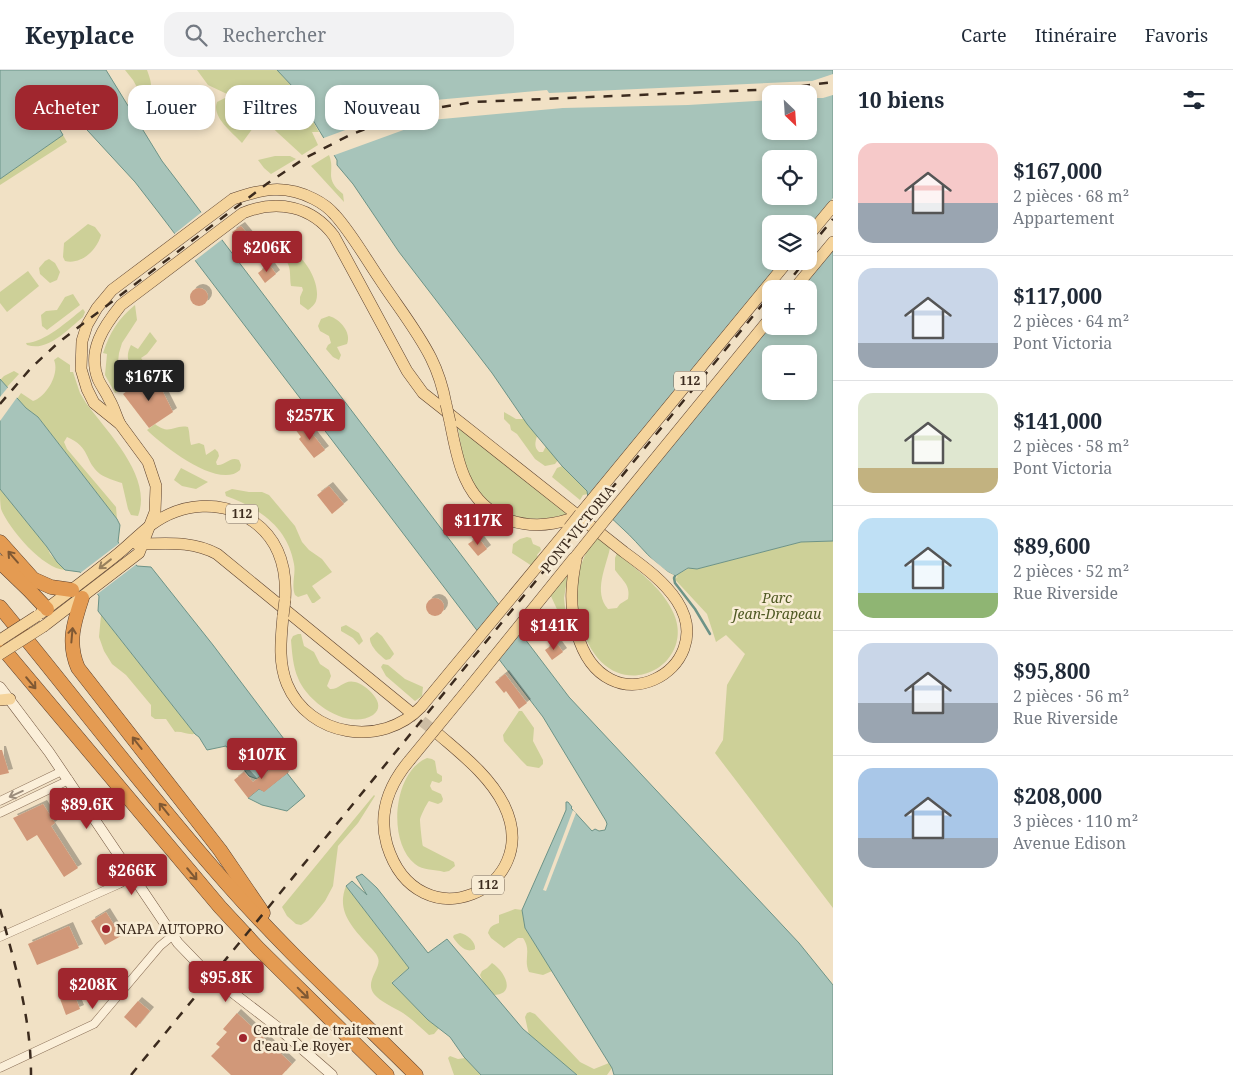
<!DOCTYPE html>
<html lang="fr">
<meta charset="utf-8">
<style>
:root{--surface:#fff;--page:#f2f2f3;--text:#1f2937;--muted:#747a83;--line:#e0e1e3;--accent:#a0262e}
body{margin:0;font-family:"Noto Serif",serif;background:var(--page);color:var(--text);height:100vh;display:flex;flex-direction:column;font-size:19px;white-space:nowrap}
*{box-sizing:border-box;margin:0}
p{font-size:16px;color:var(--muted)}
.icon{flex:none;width:28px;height:28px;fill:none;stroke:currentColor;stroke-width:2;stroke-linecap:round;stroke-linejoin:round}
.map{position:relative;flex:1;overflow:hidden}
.details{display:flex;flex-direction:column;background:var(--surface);width:400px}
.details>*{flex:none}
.hud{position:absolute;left:15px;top:15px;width:475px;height:45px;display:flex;gap:10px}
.needle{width:32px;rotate:155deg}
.controls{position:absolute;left:762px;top:15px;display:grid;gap:10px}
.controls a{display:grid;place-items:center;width:55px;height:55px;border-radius:10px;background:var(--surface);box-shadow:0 2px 8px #0003;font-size:25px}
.price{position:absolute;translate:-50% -42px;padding:0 11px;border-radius:5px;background:var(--accent);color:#fff;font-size:16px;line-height:32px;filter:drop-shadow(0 1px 2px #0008)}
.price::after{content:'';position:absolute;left:50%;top:30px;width:15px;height:11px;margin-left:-8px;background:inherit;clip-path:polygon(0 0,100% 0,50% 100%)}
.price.current{background:#222;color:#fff}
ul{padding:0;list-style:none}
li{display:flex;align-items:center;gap:15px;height:125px;padding:0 25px}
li+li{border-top:1px solid var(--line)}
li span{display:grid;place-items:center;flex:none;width:140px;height:100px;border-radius:15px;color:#555}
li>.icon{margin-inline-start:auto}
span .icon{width:60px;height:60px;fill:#fffc;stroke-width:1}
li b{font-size:21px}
h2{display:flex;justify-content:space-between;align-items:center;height:60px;padding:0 25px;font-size:21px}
.pill{padding:0 18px;border-radius:15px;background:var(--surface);box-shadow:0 2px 8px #0003;font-size:18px;line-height:45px}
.pill.current{background:var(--accent);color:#fff}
header{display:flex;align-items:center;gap:30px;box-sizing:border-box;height:70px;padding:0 25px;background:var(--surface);border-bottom:1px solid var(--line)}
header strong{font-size:24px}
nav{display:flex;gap:28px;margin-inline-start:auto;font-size:18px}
.search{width:350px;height:45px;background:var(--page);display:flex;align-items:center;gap:12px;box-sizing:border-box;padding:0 18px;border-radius:15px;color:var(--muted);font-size:19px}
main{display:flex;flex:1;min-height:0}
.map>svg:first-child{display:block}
.green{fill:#cdd098}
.water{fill:#a7c4ba;stroke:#6d9387;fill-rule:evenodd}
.pier{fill:#f1e1c5}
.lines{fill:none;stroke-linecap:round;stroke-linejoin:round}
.stream{stroke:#6d9387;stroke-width:2.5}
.building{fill:#d19879;filter:url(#shadow)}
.primary-tunnel{stroke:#cdbda4;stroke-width:11;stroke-dasharray:11 5.5;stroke-linecap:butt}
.street-casing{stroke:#8d725a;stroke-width:9}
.secondary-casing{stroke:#6f533d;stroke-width:11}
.primary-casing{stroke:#5b402e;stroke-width:12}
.highway-casing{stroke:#5b402e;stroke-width:15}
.street{stroke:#fbefd9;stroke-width:8}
.secondary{stroke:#fbefd9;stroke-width:10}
.primary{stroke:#f5d49c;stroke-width:11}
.highway{stroke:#e49b52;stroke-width:14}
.rail{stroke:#3c2b1e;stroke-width:2.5;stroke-dasharray:9 9;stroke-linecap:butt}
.primary-bridge-casing{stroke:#5b402e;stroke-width:12;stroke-linecap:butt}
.primary-bridge{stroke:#f5d49c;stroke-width:11}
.oneway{stroke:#7f5833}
.oneway2{stroke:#98805d}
.oneway3{stroke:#9c8d7c}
.poi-dot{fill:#a0262e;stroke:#f8ecd5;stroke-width:2}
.labels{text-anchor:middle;stroke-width:5;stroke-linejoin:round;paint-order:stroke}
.shield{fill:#f8ecd5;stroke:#746555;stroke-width:1}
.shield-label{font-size:12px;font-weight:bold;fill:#3c2b1e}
.street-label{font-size:14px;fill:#3c2b1e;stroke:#f8ecd5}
.park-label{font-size:14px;font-style:italic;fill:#505a24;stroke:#f8ecd5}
.poi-label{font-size:14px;fill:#3c2b1e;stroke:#f8ecd5;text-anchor:start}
</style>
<header>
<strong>Keyplace</strong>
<div class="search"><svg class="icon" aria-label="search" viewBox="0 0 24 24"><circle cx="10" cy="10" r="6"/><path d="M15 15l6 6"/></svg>Rechercher</div>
<nav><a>Carte</a><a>Itinéraire</a><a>Favoris</a></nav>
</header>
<main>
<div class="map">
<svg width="833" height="1005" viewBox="0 0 833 1005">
<defs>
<filter id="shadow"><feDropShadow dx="4" dy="-4" stdDeviation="0" flood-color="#0004"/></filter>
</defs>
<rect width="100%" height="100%" fill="#f1e1c5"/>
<!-- green -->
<g class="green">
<path d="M 125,0 L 147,0 C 150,9 154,17 148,25 L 139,21 L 133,10 Z"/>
<path d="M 197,0 L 277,0 L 293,17 L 319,62 L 312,62 L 318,75 L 302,85 L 254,41 L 261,31 L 260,28 L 254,24 L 246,33 L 208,15 Z"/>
<path d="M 225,28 C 239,28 251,44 260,53 L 253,58 L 242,73 C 233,63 211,47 217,32 Z"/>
<path d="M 63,65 L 67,72 L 0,115 L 0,109 Z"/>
<path d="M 329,85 C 336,102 323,108 343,124 L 344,132 L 311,96 Z"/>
<path d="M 275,86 L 290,86 L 296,89 L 271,104 L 264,98 L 258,90 Z"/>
<path d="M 88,154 L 95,157 L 101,165 C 97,180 81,195 65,191 L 63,187 L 64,173 Z"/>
<path d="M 281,179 C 301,177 322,213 316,231 C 315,234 311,238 308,240 L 300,234 L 300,227 L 303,220 L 302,217 L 291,216 C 289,203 293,193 279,185 Z"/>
<path d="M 49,189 L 55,193 L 60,202 L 57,210 L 50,213 L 40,204 L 39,198 L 45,191 Z"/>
<path d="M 28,201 L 39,216 L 7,242 L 0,233 L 0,222 Z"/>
<path d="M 73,224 L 80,235 L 47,260 L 42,256 L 41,245 L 46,241 L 57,240 L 65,227 Z"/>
<path d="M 135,235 L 137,250 L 122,273 L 119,283 L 118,292 L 119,317 L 119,321 L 115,323 L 105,305 L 107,284 L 103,283 C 110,262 118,249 135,235 Z"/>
<path d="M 83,239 L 85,242 L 83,247 C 67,260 48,282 27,275 L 26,273 C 44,273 69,250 83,239 Z"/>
<path d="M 329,246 C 340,249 352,263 347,274 L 337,277 L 341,285 L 339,290 L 333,287 L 326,279 L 328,275 L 331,273 L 329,266 L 320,261 L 318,256 L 321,249 Z"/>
<path d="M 150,262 L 157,271 L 147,284 L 141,288 L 145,293 L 138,297 C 126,294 126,285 131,275 L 138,279 Z"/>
<path d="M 58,287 L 70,295 L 70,302 L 73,302 L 80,323 L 86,333 C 108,363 153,407 138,446 L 131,445 L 128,439 L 122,413 C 115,411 106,408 100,404 C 84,391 91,377 67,367 L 64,372 L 67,379 L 116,437 L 117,449 L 38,347 L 26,338 L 17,329 L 21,323 L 33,331 C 46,327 60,304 54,290 Z"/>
<path d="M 14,301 L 19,304 L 7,317 L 0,310 L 4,306 Z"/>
<path d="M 504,342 L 516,349 L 524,349 L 537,366 C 535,373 534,377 539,382 L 543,382 L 546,376 L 558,390 L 555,394 L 545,396 L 535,389 L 517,364 L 511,360 L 510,355 L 504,349 Z"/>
<path d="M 155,354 C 170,366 174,354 188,357 C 190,363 189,369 191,375 L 199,373 L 204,375 L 206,385 L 215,379 L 218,382 L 219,386 L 216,392 L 217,395 C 226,396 229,386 239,390 L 241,395 L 240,400 C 219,420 163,376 147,360 Z"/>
<path d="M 458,358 L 567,444 C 530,455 496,448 474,414 C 464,398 461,376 458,358 Z"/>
<path d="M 562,396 L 587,421 L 588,424 L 583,425 L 580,430 L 552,407 L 557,398 Z"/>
<path d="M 181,398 L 208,412 L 196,419 L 182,416 L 174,410 Z"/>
<path d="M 0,419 L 47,477 L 50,484 L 65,500 C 43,499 9,459 1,439 C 0,433 0,425 0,419 Z"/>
<path d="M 232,419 L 249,422 L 262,422 L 269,425 L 295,456 L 302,472 L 309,480 L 322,489 L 332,502 L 312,516 L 321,528 L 314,533 L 312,533 L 307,524 L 298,527 L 295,525 C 291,515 296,504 294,494 C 288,457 259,438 226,426 L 225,422 Z"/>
<path d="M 527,467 L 531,468 L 533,474 L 540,477 L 541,480 L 537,485 L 539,488 L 532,496 L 512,483 L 513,474 L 520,469 Z"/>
<path d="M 596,467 L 610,478 C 606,497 593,522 608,539 L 617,538 L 620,534 L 628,529 C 631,515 622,510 615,500 L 615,488 L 617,483 C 637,500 660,516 672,540 C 703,599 601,649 579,546 C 573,515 578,492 596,467 Z"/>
<path d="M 833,471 L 833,838 L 715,683 L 723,670 L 727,615 L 745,584 L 726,565 L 716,572 L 707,544 L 668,502 L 675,506 L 689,498 L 697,499 L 801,472 Z"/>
<path d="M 568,504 L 564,528 L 567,556 L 561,548 L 550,524 Z"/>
<path d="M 101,545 L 195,664 C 187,665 182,661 175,662 L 166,649 L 155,649 L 151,646 L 151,635 L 126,605 L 112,594 L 104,581 L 99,567 Z"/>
<path d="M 346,555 L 359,563 L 363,571 L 359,575 L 353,568 L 341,561 L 341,557 Z"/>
<path d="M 377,562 L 382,566 L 393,582 L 394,584 L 390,589 L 386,590 C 380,586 369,575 370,568 Z"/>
<path d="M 298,564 L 301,564 L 304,576 L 314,582 L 320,594 L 329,600 L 331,606 L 327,616 L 330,619 C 339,620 344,609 355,612 C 365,614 389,634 373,645 C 348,661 307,632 298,608 C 293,597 292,582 291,570 L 293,566 Z"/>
<path d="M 383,594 L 388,595 L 405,609 L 423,617 L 422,626 L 415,631 L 386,606 L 381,597 Z"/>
<path d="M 519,641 L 522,641 L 534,658 L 533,671 L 543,690 L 543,694 L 539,698 L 527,696 L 521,690 L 504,671 L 503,665 Z"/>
<path d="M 427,688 L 432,689 L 435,691 L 437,703 L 442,706 L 442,711 L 439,713 L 432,711 L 430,716 L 432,720 L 441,724 L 443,729 L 442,732 L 438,734 L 429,731 C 427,733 420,747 420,750 C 420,753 422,773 423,776 L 454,792 L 455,796 L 449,801 L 444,802 C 435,799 423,801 415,794 C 387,772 393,702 427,688 Z"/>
<path d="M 374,725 L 375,726 L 358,753 L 338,776 L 333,816 L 325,831 L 313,846 L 308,851 L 301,855 L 296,854 L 287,846 L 282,837 Z"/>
<path d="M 346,816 L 409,898 L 392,912 L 428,950 L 439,958 L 434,964 L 429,965 C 421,958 412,949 403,943 C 395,938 379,931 374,924 C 364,911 382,898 378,888 C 377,884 372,879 369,876 C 352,857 336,841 346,816 Z"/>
<path d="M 515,839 L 522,840 L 525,858 L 552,901 L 543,905 L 529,902 C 523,889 532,881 523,868 L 518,868 L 504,878 L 491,868 L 488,863 C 490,856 493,855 499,853 L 499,845 Z"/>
<path d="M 460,863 C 467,864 476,872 475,879 C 466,884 458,875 453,867 L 454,865 Z"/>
<path d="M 492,893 C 505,901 517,925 493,925 L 484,914 L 480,905 L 482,901 L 487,898 Z"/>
<path d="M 530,942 L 535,944 L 580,992 L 594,999 L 609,993 L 612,998 L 607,1005 L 577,1005 L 529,965 L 525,947 L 527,943 Z"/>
<path d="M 450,986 L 458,989 L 465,988 L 481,1005 L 454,1005 L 448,988 Z"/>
</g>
<!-- water -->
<g class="water">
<path d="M 0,0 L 106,0 L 162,91 L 175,108 L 569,627 L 799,873 L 833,915 L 833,1005 L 614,1005 L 612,998 L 525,858 L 522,840 L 560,754 L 566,740 L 566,732 L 568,732 L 572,737 L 571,738 L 592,761 L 595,759 L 599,761 L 605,760 L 607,754 L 606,751 L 543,647 L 159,143 L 135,112 L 52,22 L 46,22 L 43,28 L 43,31 L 63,65 L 0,109 Z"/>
<path d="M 277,0 L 833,0 L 833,471 L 801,472 L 697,499 L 688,498 L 675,506 C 654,496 640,474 623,459 C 612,448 599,438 588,427 L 587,421 L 562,396 L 527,354 L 492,303 L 399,182 L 353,114 L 337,95 L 337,90 L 293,17 ZM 771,24 L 809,24 L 809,61 L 771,61 ZM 771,89 L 809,89 L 809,126 L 771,126 ZM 771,154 L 809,154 L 809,191 L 771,191 ZM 771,219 L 809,219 L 809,256 L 771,256 ZM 771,284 L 809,284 L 809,321 L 771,321 Z"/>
<path d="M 0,309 L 26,338 L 38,347 L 117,449 L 120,455 L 118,472 L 137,496 L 151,497 L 213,575 L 287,673 C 280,678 274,683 278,692 L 257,709 L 249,706 L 226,676 L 207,680 L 199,667 L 195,664 L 98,541 L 99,526 L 80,502 L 65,500 L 57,492 L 47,477 L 0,419 Z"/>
<path d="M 287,703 L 305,726 L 287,741 L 262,735 L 248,728 L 259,719 L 264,721 Z"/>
<path d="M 362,804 L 377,818 L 428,883 L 447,869 L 523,959 L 577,1005 L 481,1005 L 464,987 L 450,967 L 428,950 L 392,913 L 409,898 L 346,816 L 352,811 L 367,825 L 356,807 Z"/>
</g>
<!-- pier -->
<g class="pier">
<path d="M 833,4 L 833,25 L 823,28 L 809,28 L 809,24 L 771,24 L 771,30 L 688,35 L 563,38 L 431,50 L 332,86 L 321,69 L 424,31 L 547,20 L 549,23 L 812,11 Z"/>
<path d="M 833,128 L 833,177 L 799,219 L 771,219 L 771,252 L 610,450 L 590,432 L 781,191 L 809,191 L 809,158 Z"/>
<path d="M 203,141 L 224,168 L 193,192 L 173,165 Z"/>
<path d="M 9,316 L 18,326 L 0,351 L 0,327 Z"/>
<path d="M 121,472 L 138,493 L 96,525 L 79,504 Z"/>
<path d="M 646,484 L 668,502 L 678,507 L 675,508 L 666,504 L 649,490 Z"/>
<path d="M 501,533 L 521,560 L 496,590 L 476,564 Z"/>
<path d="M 573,740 L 576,743 L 546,821 L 543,820 Z"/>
</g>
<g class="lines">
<!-- stream -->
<path class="stream" d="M 675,506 L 674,508 L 675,513 L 695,539 L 710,564"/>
</g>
<!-- building -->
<g class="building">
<path d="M 241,156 L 251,168 L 241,175 L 232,162 Z"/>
<path d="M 269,194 L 276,204 L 265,213 L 258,203 Z"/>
<circle cx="199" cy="227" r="9"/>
<path d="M 146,307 L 155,313 L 163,322 L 173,342 L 149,358 L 123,324 Z"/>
<path d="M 304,353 L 325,380 L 314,388 L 299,369 L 301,367 L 295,359 Z"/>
<path d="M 329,416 L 344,434 L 332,444 L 317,425 Z"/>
<path d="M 478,467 L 487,479 L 478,486 L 468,474 Z"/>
<circle cx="435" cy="537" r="9"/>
<path d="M 556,572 L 563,582 L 552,590 L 545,580 Z"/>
<path d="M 505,604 L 527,633 L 519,639 L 506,621 L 504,623 L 495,612 Z"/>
<path d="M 0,680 L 2,680 L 9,703 L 0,705 Z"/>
<path d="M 280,691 L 289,702 L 264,722 L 259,719 L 248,728 L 234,710 L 244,702 L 253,712 Z"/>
<path d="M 43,734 L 55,753 L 51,756 L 78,798 L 64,807 L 37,765 L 27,771 L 13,748 Z"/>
<path d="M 106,842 L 121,866 L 105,875 L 91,851 Z"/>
<path d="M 69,856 L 79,878 L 37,895 L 28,874 Z"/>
<path d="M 87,904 L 95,920 L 76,929 L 80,939 L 66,945 L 59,926 L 78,917 L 74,909 Z"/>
<path d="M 138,931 L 150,941 L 136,958 L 124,947 Z"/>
<path d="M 237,943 L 292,994 L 282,1005 L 231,1005 L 211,986 L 220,977 L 216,974 L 227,962 L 223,959 Z"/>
</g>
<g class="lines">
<!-- primary-tunnel -->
<path class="primary-tunnel" d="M 409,641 L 437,663"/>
<defs>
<g id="street">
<path d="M 0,731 L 62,701"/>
<path d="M 0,743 L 69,710"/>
<path d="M 0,867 L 119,814 L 133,806"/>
<path d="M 0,998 L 94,954 L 160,876 L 172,866"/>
</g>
<path id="secondary" d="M 0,617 L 49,682 L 178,873 L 206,902 L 276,956 L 332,1005"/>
<g id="primary">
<path d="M 809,165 L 833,136"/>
<path d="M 794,219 L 833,172"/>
<path d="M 450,352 C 454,371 457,391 465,408 C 484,451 528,463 570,449"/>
<path d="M 120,354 C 116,346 114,337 109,329 C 106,322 101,316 98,309 C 87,280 104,256 121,235 L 243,143 C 277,129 312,136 334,166 L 407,301 L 423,323 L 624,482 C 643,496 664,511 677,531 C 721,599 605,662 577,563 C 569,536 571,512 577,485"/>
<path d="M 580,444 L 788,191"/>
<path d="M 601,455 L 771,247"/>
<path d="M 137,474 C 165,474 191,470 217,484 L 409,641"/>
<path d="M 41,543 C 65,525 90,506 114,487 C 127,477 138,465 151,455 C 182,432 223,429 254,452 C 280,471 287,500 285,530"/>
<path d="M 283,546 C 281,569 278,592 287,614 C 309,667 382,678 421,637 L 569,458"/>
<path d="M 44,556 L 139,483 L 155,442 L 156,416 L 148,392 L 120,354 L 94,333 L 87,319 L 81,299 L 82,271 L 87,255 L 97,238 L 112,220 L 233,129 C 262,119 285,114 314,129 C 322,133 329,138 335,145 C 353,165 367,191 383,214 C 399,238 418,262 431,288 C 438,302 443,318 446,334"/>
<path d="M 469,618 L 574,488"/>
<path d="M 0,630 L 10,629"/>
<path d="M 409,691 C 389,715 378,744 387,775 C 418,875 545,819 504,735 C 489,705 461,684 437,663"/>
</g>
<g id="highway">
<path d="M 0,472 L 33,509 L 51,517 L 72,520"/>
<path d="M 0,492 L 29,520 L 47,539"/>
<path d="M 82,528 C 74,552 67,573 78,598 L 220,780 L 263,843"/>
<path d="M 0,537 C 76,629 148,725 228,815 C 287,882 353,942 416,1005"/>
<path d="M 0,575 L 220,837 L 258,878 L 387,1005"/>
</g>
</defs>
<!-- street casing -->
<use href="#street" class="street-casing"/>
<!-- secondary casing -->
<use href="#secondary" class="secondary-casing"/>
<!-- primary casing -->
<use href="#primary" class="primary-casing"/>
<!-- highway casing -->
<use href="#highway" class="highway-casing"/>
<!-- street -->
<use href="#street" class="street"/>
<!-- secondary -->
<use href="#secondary" class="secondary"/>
<!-- primary -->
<use href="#primary" class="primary"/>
<!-- highway -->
<use href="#highway" class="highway"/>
<!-- rail -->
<g class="rail">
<path d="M 809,178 L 833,149"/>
<path d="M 783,219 L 805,191"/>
<path d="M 0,334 L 31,298 L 59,272 L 268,113 L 305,88 L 348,66 L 387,50 L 430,39 L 473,32 L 779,19 L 833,12"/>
<path d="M 0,839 C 15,894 31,948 31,1005"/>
<path d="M 131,1005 L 771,224"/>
</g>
<defs>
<g id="primary-bridge">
<path d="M 446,334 L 450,352"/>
<path d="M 569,458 L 580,444"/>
<path d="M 577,485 L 601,455"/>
<path d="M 283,546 L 285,530"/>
<path d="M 0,570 L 37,546"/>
<path d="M 0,584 L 44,556"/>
<path d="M 409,691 L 469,618"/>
</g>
</defs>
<!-- primary-bridge casing -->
<use href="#primary-bridge" class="primary-bridge-casing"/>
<!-- primary-bridge -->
<use href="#primary-bridge" class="primary-bridge"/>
</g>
<!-- one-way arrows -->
<defs><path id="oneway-shaft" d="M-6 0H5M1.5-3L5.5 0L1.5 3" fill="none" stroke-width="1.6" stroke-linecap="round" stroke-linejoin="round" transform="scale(1.25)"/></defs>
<g class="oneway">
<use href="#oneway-shaft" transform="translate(13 487) rotate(-131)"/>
<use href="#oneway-shaft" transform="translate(72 565) rotate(-85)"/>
<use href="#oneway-shaft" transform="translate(31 613) rotate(50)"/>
<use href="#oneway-shaft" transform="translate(137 673) rotate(-128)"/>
<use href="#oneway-shaft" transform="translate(164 739) rotate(-129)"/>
<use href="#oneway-shaft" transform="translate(192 804) rotate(50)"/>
<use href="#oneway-shaft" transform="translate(303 923) rotate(45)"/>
</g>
<use class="oneway2" href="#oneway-shaft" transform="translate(105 494) rotate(142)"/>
<use class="oneway3" href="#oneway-shaft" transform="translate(16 724) rotate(156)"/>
<!-- markers -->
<g class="poi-dot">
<circle cx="106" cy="859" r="5"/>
<circle cx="243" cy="968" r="5"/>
</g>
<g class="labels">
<!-- shield labels -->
<g class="shield">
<rect x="674" y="301.5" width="32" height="19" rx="4"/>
<rect x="226" y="434.5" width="32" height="19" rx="4"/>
<rect x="472" y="805.5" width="32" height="19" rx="4"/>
</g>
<g class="shield-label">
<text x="690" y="315">112</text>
<text x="242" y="448">112</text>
<text x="488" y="819">112</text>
</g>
<!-- street labels -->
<g class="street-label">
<text transform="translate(578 459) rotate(-51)" y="5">PONT VICTORIA</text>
</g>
<!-- park labels -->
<g class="park-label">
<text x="777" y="533">Parc<tspan x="777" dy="16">Jean-Drapeau</tspan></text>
</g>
<!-- poi labels -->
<g class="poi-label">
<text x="116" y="864">NAPA AUTOPRO</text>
<text x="253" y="965">Centrale de traitement<tspan x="253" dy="16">d'eau Le Royer</tspan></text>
</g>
</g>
</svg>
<div class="controls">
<a><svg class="needle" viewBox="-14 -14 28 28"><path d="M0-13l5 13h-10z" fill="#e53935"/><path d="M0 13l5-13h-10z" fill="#747a83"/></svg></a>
<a><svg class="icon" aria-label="locate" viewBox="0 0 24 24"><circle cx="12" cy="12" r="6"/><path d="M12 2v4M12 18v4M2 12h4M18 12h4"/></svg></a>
<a><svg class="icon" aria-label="layers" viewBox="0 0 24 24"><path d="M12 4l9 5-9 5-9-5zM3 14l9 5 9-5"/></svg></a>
<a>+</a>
<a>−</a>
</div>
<b class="price" style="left:267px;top:203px">$206K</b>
<b class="price current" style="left:149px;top:332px">$167K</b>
<b class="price" style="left:310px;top:371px">$257K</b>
<b class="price" style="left:478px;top:476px">$117K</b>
<b class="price" style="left:554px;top:581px">$141K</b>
<b class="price" style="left:262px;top:710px">$107K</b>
<b class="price" style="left:87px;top:760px">$89.6K</b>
<b class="price" style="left:132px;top:826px">$266K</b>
<b class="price" style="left:226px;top:933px">$95.8K</b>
<b class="price" style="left:93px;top:940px">$208K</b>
<div class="hud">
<a class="pill current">Acheter</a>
<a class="pill">Louer</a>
<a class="pill">Filtres</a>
<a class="pill">Nouveau</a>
</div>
</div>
<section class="details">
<h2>10 biens<svg class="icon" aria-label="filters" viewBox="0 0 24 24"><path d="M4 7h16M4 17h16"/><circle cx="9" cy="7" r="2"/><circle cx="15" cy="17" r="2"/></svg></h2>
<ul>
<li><span style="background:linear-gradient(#f6c9c9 60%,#9aa5b1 0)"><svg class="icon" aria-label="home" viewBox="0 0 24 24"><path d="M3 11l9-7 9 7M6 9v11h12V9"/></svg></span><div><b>$167,000</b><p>2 pièces · 68 m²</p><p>Appartement</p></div></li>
<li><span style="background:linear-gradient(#c9d6e8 75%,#9aa5b1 0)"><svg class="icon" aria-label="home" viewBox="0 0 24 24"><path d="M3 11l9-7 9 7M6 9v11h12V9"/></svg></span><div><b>$117,000</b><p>2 pièces · 64 m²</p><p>Pont Victoria</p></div></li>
<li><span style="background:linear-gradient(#dfe7d0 75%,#c2b280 0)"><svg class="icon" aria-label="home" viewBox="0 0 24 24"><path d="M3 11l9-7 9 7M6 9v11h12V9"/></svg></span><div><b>$141,000</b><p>2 pièces · 58 m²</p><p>Pont Victoria</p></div></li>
<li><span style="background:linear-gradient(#bfe0f5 75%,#8fb573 0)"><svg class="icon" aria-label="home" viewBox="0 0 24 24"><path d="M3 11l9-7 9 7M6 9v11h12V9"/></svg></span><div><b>$89,600</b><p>2 pièces · 52 m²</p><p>Rue Riverside</p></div></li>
<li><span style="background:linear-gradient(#c9d6e8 60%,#9aa5b1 0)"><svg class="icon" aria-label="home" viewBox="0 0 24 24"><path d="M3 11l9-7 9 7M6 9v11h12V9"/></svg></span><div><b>$95,800</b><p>2 pièces · 56 m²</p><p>Rue Riverside</p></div></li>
<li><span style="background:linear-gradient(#a9c7e8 70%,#9aa5b1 0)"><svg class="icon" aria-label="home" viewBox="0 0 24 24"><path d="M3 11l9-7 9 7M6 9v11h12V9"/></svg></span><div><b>$208,000</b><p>3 pièces · 110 m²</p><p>Avenue Edison</p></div></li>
</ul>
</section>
</main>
